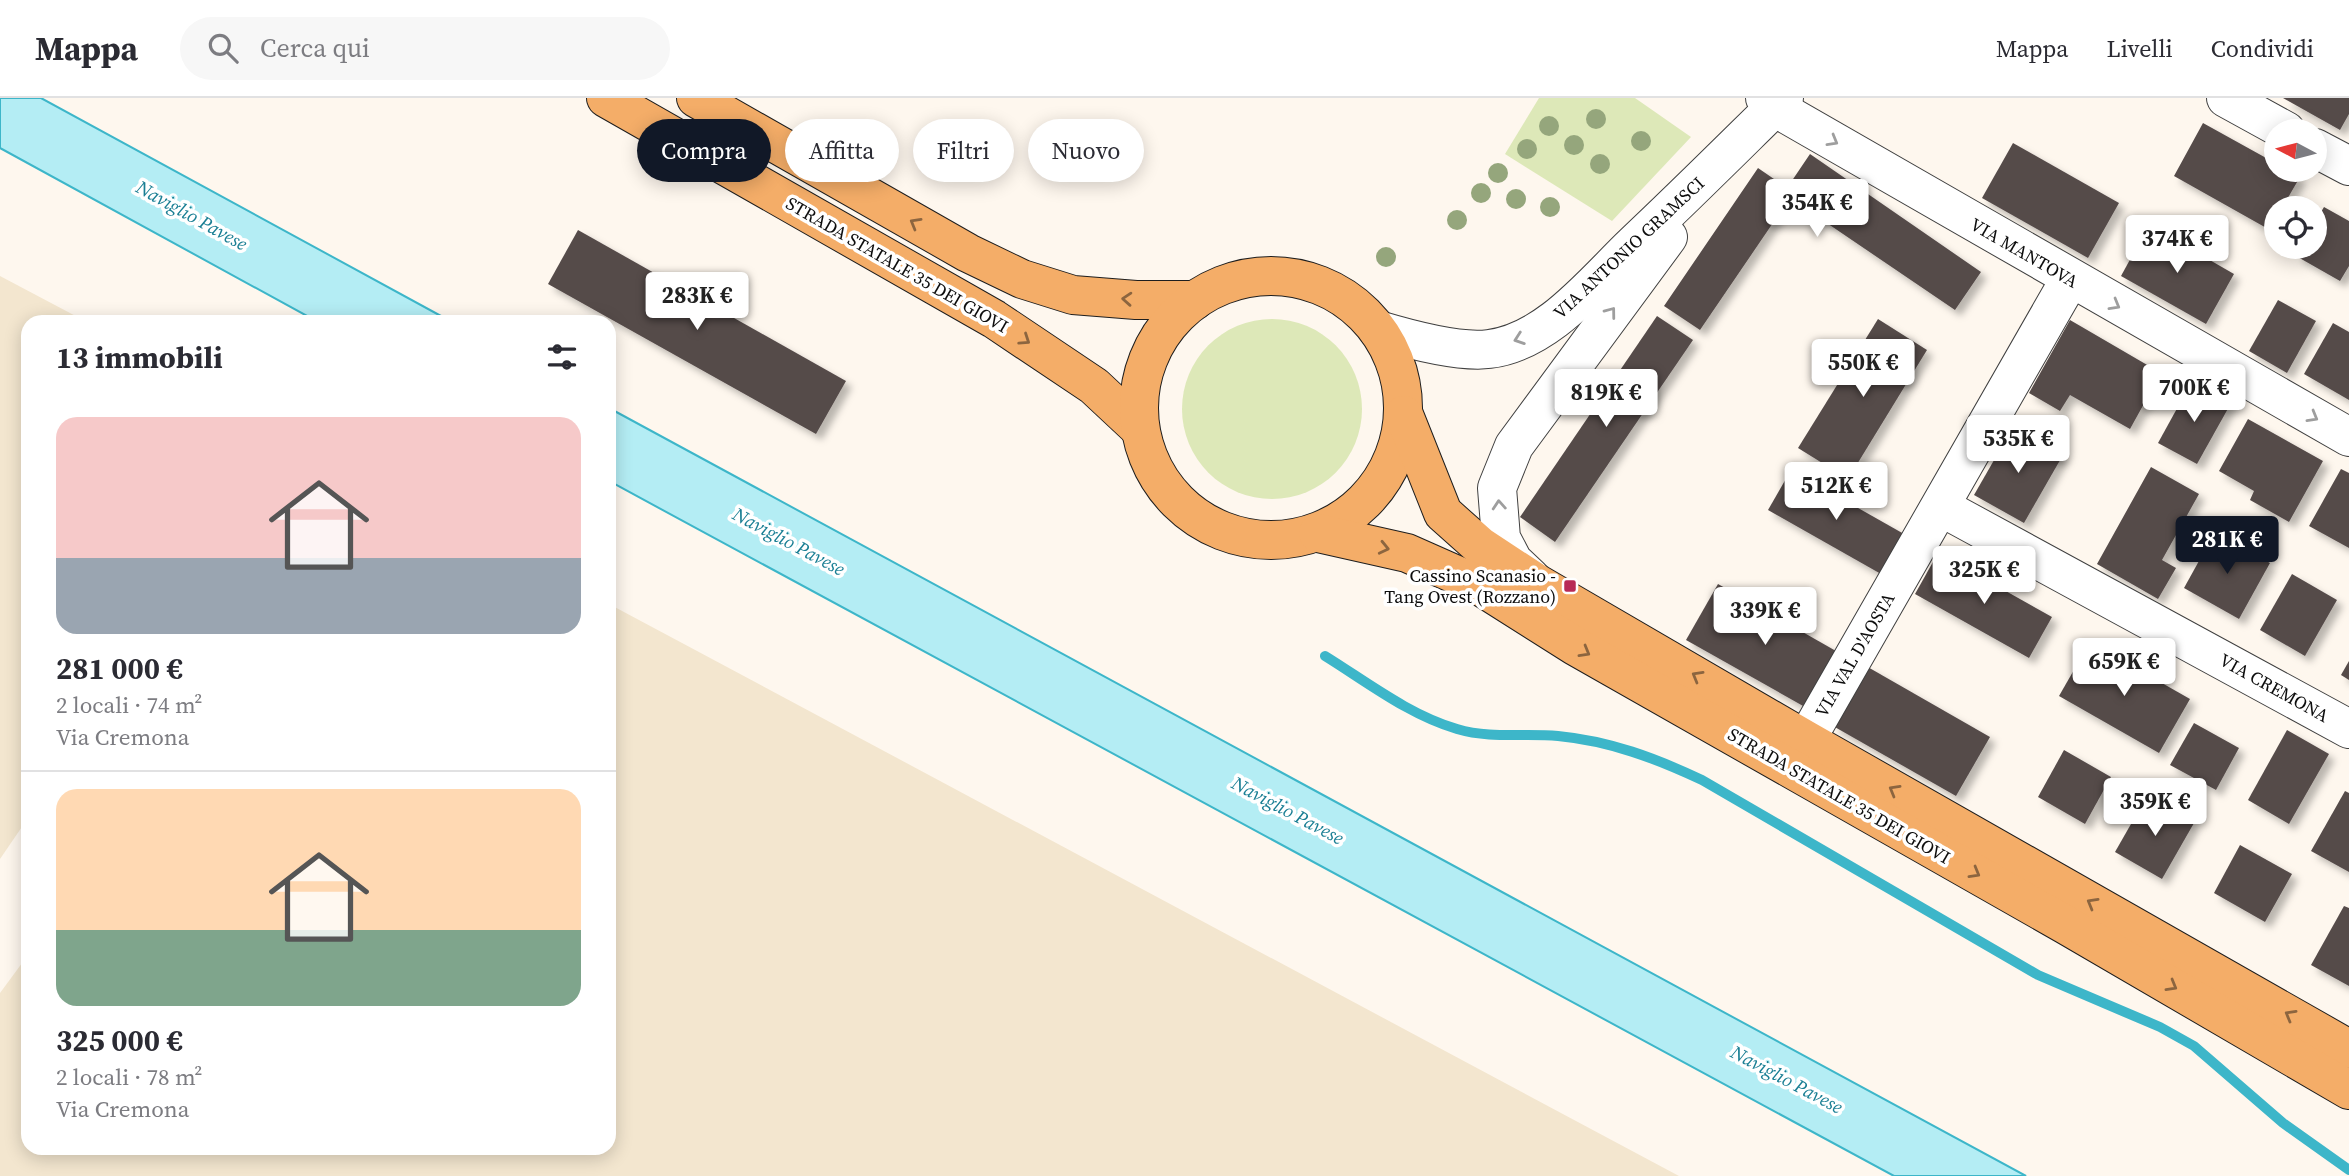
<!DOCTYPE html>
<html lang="it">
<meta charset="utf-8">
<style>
:root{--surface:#fff;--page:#f7f7f7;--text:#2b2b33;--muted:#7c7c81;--line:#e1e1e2;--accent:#111827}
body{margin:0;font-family:"Source Serif 4",serif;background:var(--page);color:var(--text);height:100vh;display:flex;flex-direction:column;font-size:26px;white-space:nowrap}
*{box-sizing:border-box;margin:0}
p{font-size:23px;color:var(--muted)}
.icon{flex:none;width:38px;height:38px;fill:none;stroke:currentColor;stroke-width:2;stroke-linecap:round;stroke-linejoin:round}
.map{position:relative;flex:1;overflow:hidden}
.side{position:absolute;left:21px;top:217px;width:595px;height:840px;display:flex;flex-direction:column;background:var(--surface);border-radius:21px;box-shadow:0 4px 18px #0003}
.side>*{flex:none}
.banner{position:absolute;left:637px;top:21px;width:665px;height:63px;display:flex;gap:14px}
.needle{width:46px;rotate:277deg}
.fabs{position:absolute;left:2264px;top:21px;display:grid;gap:14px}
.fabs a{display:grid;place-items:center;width:63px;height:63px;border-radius:50%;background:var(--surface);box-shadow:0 4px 18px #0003;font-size:35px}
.price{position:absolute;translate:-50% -60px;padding:0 16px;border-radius:7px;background:#fff;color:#222;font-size:23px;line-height:46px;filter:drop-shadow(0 2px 4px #0008)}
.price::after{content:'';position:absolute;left:50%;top:42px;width:21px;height:16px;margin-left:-10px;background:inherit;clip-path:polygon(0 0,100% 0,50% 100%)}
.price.selected{background:var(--accent);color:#fff}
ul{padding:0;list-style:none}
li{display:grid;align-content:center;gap:14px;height:371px;padding:0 35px}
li+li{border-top:2px solid var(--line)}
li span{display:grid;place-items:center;height:217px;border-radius:21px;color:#555}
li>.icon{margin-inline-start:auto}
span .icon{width:126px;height:126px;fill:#fffc;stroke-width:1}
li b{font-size:30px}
h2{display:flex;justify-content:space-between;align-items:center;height:84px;padding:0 35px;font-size:30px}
.chip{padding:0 24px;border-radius:32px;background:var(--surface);box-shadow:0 4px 18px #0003;font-size:24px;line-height:63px}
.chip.selected{background:var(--accent);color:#fff}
header{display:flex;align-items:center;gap:42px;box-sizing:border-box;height:98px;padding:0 35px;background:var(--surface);border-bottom:2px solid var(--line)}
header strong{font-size:33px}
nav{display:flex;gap:38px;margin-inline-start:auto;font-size:24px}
.search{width:490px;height:63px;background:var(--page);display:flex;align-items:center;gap:18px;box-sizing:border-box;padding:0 24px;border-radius:38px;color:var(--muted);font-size:26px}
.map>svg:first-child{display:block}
.farmland{fill:#f3e6cf}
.green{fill:#dde8b8}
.water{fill:#b4edf4;stroke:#3db6c9;stroke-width:2}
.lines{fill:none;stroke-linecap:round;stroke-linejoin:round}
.stream{stroke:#3db6c9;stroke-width:10}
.building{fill:#554b4a;filter:url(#shadow)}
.minor-casing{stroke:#404040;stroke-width:40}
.major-casing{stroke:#1e1e1e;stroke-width:40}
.minor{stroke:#fff;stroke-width:38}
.major{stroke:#f4ad68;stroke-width:38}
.tree{fill:#95a67c}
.oneway{stroke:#9e9e9e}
.oneway2{stroke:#8c653f}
.poi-dot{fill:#b82a56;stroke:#fff;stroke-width:2.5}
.labels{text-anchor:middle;stroke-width:7;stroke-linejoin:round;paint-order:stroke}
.street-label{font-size:18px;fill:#0d0d0d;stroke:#fff}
.poi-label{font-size:18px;fill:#0d0d0d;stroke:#fff;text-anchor:end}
.water-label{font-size:19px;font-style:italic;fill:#1a7f94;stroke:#fff}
</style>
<header>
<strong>Mappa</strong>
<div class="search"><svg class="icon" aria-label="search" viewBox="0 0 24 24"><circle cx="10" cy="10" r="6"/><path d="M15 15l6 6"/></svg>Cerca qui</div>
<nav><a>Mappa</a><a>Livelli</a><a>Condividi</a></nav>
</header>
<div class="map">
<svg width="2349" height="1078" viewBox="0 0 2349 1078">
<defs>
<filter id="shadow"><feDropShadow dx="6" dy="6" stdDeviation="3.5" flood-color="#0004"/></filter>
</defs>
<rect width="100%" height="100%" fill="#fef7ee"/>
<!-- farmland -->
<g class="farmland">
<path d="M 0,178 L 87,224 L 28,224 L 28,720 L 0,761 Z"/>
<path d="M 609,506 L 1679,1078 L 0,1078 L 0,895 L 28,857 L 28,1050 L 609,1050 Z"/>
</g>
<!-- green -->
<g class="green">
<path d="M 1539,0 L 1635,0 L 1691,39 L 1612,123 L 1505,56 Z"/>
<circle cx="1272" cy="311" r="90"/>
</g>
<!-- water -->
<g class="water">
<path d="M 0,0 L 41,0 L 452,224 L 318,224 L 0,50 Z"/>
<path d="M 609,310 L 2026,1078 L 1894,1078 L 609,383 Z"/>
</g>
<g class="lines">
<!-- stream -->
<path class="stream" d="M 1325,558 C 1367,584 1409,617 1457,631 C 1491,641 1523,635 1558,638 C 1610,643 1655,660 1702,682 L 2038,877 L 2160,929 L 2194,948 L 2283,1025 L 2349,1072"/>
</g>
<!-- building -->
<g class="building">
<path d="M 2283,0 L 2349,0 L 2349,16 L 2340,32 Z"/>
<path d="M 2203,25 L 2277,66 L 2277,72 L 2286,72 L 2300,79 L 2282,110 L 2277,110 L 2277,120 L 2270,132 L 2174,78 Z"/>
<path d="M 2013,45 L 2119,105 L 2088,160 L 1982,100 Z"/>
<path d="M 1810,56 L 1981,174 L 1955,212 L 1790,100 L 1700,232 L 1664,208 L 1758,70 L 1787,90 Z"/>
<path d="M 2324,109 L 2349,123 L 2349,168 L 2340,183 L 2296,158 L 2301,149 L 2315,149 L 2315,124 Z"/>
<path d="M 2149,127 L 2234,176 L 2206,226 L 2121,178 Z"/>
<path d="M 578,132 L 846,283 L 816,336 L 548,186 Z"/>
<path d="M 2278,202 L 2316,223 L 2287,275 L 2249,253 Z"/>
<path d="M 1657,218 L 1693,242 L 1555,444 L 1520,419 Z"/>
<path d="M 1878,221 L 1927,252 L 1848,381 L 1798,350 Z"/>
<path d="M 2070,222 L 2161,275 L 2130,331 L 2070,297 L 2060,313 L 2029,295 Z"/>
<path d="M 2333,225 L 2349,234 L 2349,302 L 2304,276 Z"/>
<path d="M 2191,285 L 2230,307 L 2197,366 L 2158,345 Z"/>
<path d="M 2248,321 L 2323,363 L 2289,424 L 2250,402 L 2254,393 L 2219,373 Z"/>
<path d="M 2013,329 L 2063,357 L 2024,425 L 1974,397 Z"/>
<path d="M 2151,369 L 2199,396 L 2162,462 L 2176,470 L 2158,501 L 2097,466 Z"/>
<path d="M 2341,371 L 2349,375 L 2349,450 L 2309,428 Z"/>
<path d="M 1791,372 L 1904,436 L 1881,476 L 1768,412 Z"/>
<path d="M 2215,434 L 2270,465 L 2239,521 L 2184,490 Z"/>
<path d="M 1938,455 L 2052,519 L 2029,560 L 1915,496 Z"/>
<path d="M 2292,476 L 2337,502 L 2305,558 L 2260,532 Z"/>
<path d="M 1718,486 L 1843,557 L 1812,613 L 1686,542 Z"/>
<path d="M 2090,544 L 2190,601 L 2159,655 L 2059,598 Z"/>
<path d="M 2349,563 L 2349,582 L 2341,577 Z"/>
<path d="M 1866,568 L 1990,639 L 1956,698 L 1833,628 Z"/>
<path d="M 2194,625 L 2239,650 L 2216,692 L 2170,667 Z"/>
<path d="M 2287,632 L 2329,656 L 2289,726 L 2248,702 Z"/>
<path d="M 2064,652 L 2111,679 L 2085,726 L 2038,699 Z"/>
<path d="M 2345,693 L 2349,695 L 2349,774 L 2311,753 Z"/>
<path d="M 2147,698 L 2194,725 L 2162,781 L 2115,754 Z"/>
<path d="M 2240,747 L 2292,776 L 2265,824 L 2214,795 Z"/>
<path d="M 2344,808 L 2349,810 L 2349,888 L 2311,867 Z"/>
</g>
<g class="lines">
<defs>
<g id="minor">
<path d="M 1765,0 L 1774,9 L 2349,339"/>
<path d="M 2226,0 L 2286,33"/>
<path d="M 2315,50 L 2349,68"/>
<path d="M 1378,232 C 1408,241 1458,255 1489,251 C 1548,244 1594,184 1634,146 C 1685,98 1734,49 1784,0"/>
<path d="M 1941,409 L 2349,631"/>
<path d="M 1531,480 L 1513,463 L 1501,440 L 1497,390 L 1514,348 L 1668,139"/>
<path d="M 1806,642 L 2070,181"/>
</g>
<g id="major">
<path d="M 606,0 L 994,221 L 1094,288 L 1140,331"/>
<path d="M 696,0 L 968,155 L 1022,181 L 1073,197 L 1136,202 L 1195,202"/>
<circle cx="1271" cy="310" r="132"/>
<path d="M 1404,317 L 1443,415 L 1480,448 L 1538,486 L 1806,642 L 2349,951"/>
<path d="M 1318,435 L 1407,455 L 1477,486 L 1575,548 L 2066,827 L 2349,992"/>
</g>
</defs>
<!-- minor casing -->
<use href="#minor" class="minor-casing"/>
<!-- major casing -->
<use href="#major" class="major-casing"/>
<!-- minor -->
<use href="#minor" class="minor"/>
<!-- major -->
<use href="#major" class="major"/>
</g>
<!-- trees -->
<g class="tree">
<circle cx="1596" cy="21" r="10"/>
<circle cx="1549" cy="28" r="10"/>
<circle cx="1641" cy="43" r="10"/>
<circle cx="1574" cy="47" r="10"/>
<circle cx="1527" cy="51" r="10"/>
<circle cx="1600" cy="66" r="10"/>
<circle cx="1498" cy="75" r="10"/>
<circle cx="1481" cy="95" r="10"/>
<circle cx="1516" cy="101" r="10"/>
<circle cx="1550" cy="109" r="10"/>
<circle cx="1457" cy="122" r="10"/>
<circle cx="1386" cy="159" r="10"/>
</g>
<!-- one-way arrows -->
<defs><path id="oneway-chevron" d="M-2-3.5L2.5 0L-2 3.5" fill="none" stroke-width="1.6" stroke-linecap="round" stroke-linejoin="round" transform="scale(1.75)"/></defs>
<g class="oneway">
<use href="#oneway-chevron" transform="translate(1833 43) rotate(30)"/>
<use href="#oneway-chevron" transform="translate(2115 207) rotate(30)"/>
<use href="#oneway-chevron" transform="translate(1611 214) rotate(-53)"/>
<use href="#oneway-chevron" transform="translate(1519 241) rotate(161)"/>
<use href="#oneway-chevron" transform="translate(2313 319) rotate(30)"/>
<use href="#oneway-chevron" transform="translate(1499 407) rotate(-94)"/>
</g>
<g class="oneway2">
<use href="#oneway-chevron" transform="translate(915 125) rotate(-150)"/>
<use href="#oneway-chevron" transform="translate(1127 201) rotate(-176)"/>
<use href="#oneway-chevron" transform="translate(1025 242) rotate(34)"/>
<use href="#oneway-chevron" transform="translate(1384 450) rotate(13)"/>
<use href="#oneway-chevron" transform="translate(1585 554) rotate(30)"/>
<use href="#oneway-chevron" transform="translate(1697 578) rotate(-150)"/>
<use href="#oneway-chevron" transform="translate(1894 692) rotate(-150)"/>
<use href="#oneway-chevron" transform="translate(1975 775) rotate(30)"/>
<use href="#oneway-chevron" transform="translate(2092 805) rotate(-150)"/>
<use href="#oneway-chevron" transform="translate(2172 888) rotate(30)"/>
<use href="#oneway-chevron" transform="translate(2290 917) rotate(-150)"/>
</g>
<!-- markers -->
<rect class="poi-dot" x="1563" y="481" width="14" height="14" rx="3.5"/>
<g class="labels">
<!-- street labels -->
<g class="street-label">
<text transform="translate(1629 150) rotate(-43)" y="6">VIA ANTONIO GRAMSCI</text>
<text transform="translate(2024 155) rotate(30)" y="6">VIA MANTOVA</text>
<text transform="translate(897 167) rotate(30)" y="6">STRADA STATALE 35 DEI GIOVI</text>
<text transform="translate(1855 557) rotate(-60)" y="6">VIA VAL D'AOSTA</text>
<text transform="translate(2274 590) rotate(29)" y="6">VIA CREMONA</text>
<text transform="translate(1839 698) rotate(30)" y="6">STRADA STATALE 35 DEI GIOVI</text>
</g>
<!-- poi labels -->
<g class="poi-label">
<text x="1556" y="484">Cassino Scanasio -<tspan x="1556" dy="21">Tang Ovest (Rozzano)</tspan></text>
</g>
<!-- water labels -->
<g class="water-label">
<text transform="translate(192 117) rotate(29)" y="7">Naviglio Pavese</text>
<text transform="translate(789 443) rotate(28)" y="7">Naviglio Pavese</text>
<text transform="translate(1288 712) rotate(28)" y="7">Naviglio Pavese</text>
<text transform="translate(1787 981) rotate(28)" y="7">Naviglio Pavese</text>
</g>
</g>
</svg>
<div class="fabs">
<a><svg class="needle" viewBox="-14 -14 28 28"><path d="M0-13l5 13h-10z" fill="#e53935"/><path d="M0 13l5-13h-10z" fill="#7c7c81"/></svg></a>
<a><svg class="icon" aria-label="locate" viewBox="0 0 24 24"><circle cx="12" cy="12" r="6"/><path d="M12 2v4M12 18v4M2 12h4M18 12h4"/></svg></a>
</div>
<b class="price" style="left:1817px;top:141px">354K €</b>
<b class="price" style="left:2177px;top:177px">374K €</b>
<b class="price" style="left:697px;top:234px">283K €</b>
<b class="price" style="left:1863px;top:301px">550K €</b>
<b class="price" style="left:2194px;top:326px">700K €</b>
<b class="price" style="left:1606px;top:331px">819K €</b>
<b class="price" style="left:2018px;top:377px">535K €</b>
<b class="price" style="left:1836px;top:424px">512K €</b>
<b class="price selected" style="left:2227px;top:478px">281K €</b>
<b class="price" style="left:1984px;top:508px">325K €</b>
<b class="price" style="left:1765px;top:549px">339K €</b>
<b class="price" style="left:2124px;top:600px">659K €</b>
<b class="price" style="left:2155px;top:740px">359K €</b>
<div class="banner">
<a class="chip selected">Compra</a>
<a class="chip">Affitta</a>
<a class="chip">Filtri</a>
<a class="chip">Nuovo</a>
</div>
<section class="side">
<h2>13 immobili<svg class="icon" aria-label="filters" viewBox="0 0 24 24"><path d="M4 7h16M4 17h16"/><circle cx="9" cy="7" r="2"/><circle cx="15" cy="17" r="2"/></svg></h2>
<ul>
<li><span style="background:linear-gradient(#f6c9c9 65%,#9aa5b1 0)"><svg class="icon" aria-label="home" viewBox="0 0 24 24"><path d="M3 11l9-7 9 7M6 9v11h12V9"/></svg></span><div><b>281 000 €</b><p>2 locali · 74 m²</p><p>Via Cremona</p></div></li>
<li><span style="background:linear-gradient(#ffd9b3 65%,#7fa58c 0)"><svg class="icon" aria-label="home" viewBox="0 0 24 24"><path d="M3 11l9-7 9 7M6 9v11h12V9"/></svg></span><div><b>325 000 €</b><p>2 locali · 78 m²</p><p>Via Cremona</p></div></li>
</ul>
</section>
</div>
